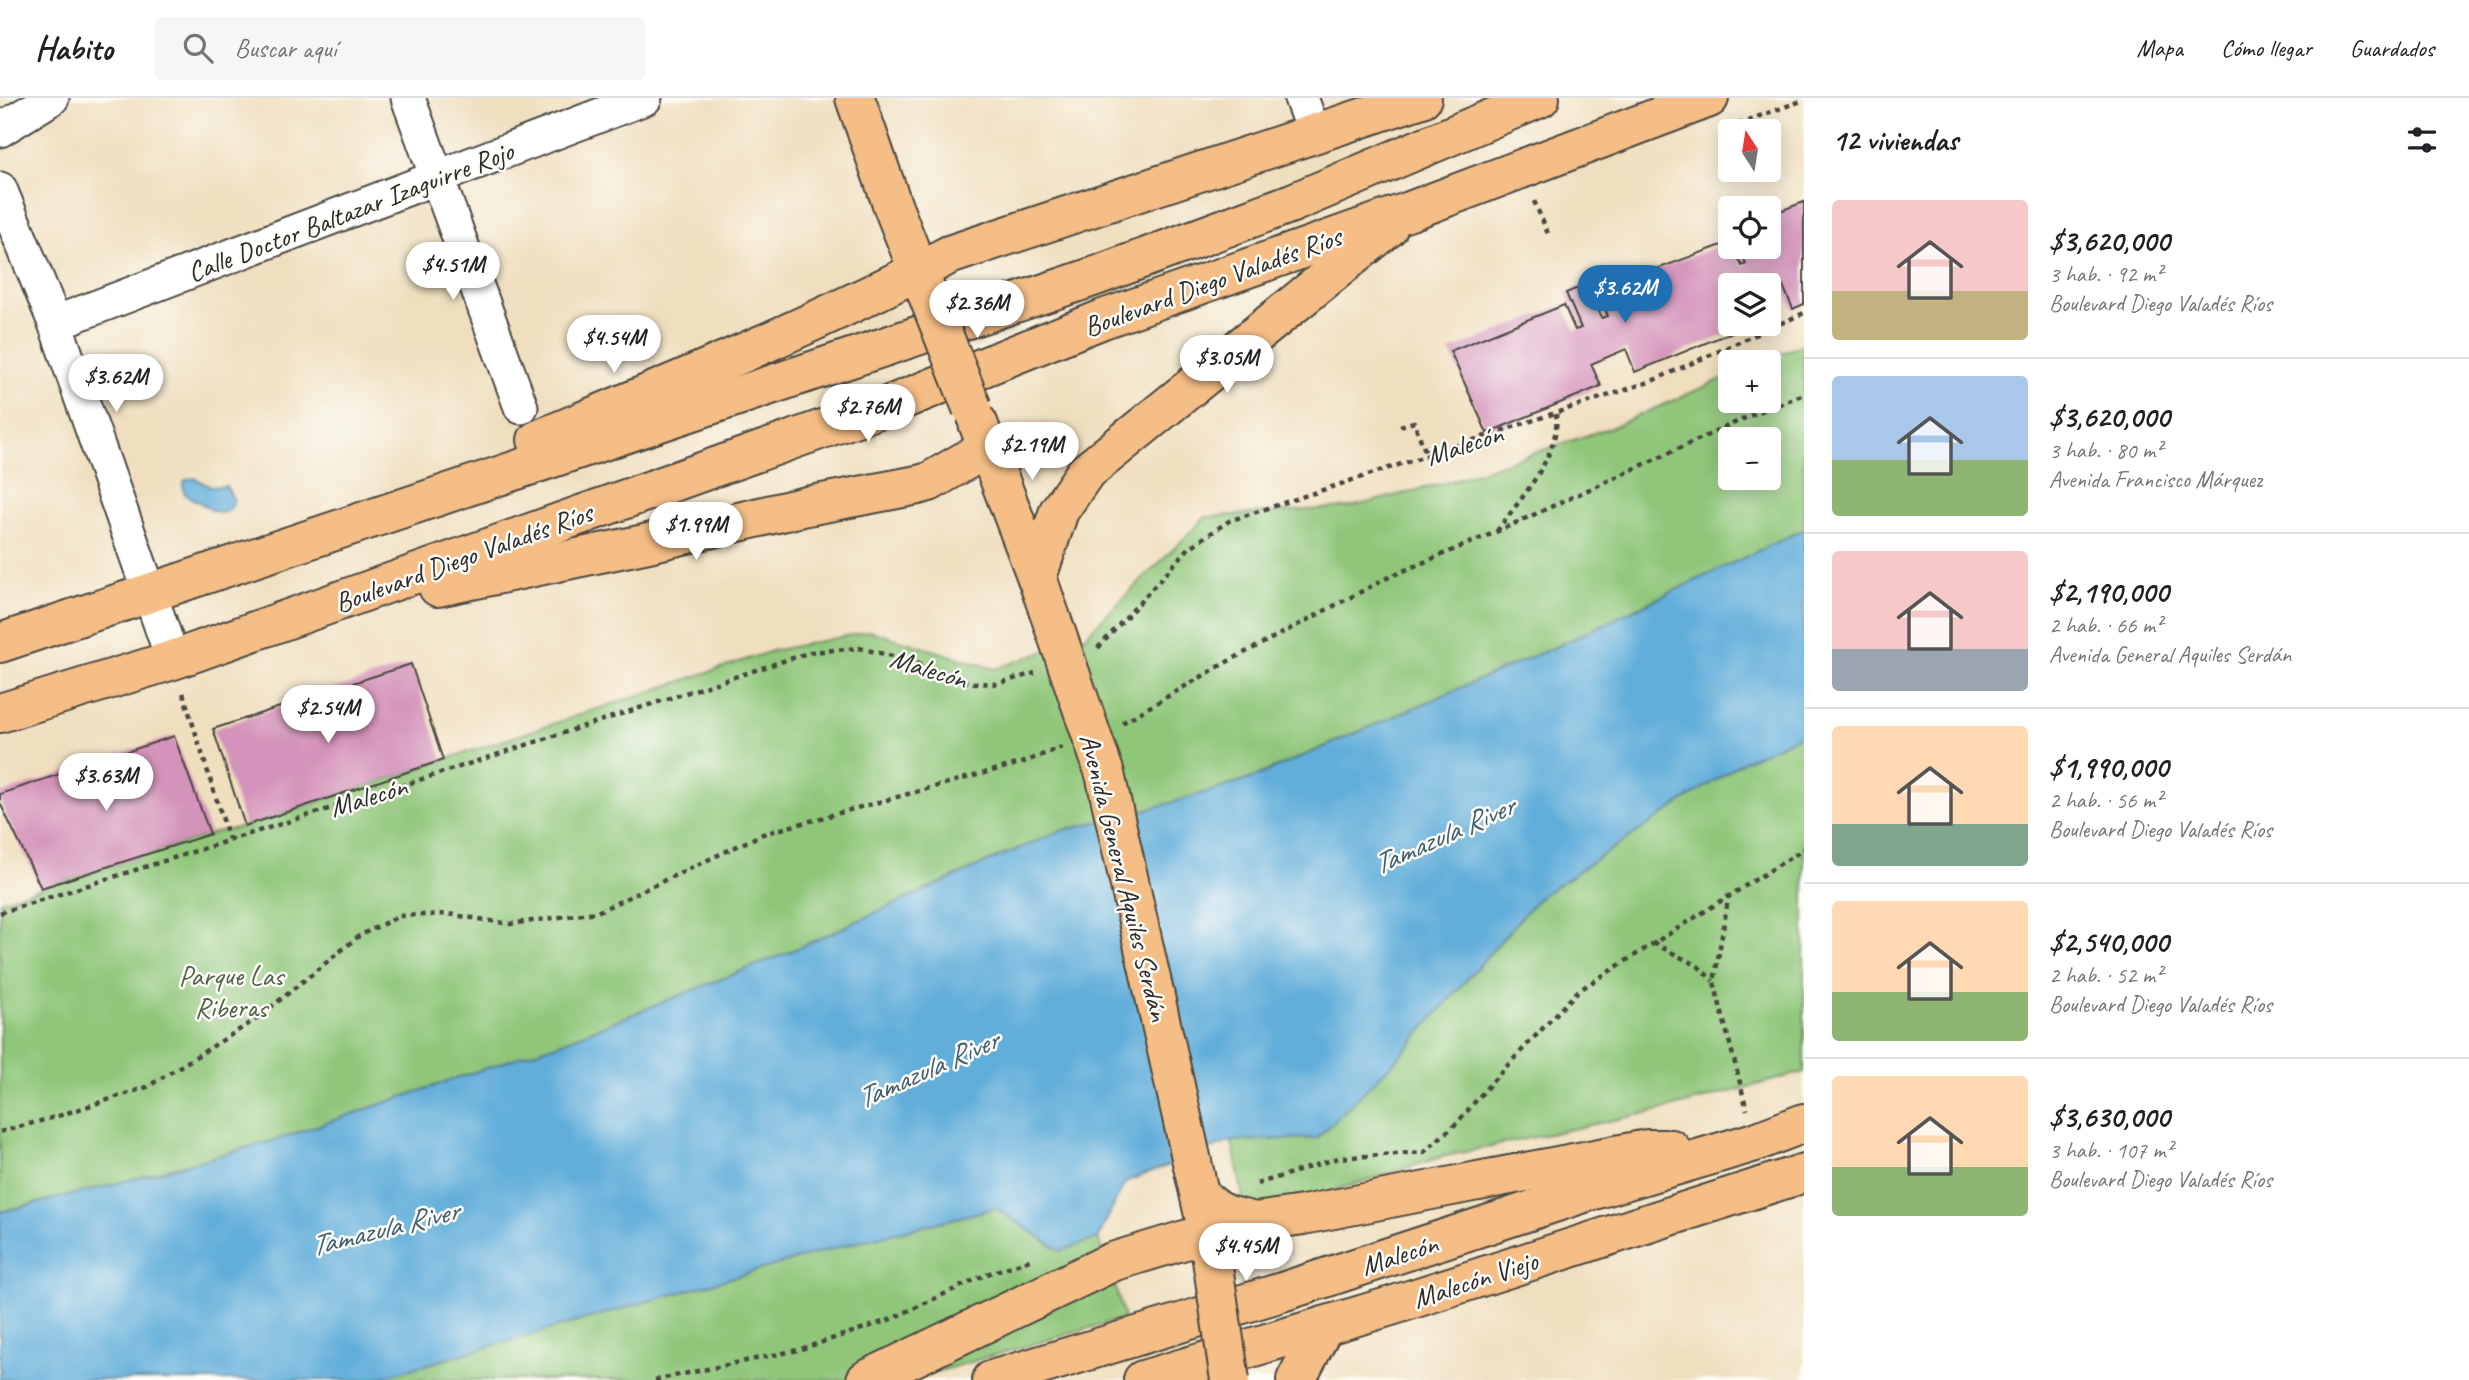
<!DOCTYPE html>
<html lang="es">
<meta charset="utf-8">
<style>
:root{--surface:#fff;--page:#f6f6f6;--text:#202124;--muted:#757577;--line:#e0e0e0;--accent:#1f6fb2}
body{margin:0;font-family:Caveat,sans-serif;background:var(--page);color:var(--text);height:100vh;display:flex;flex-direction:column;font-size:26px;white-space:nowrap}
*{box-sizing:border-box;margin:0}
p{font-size:23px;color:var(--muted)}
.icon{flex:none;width:38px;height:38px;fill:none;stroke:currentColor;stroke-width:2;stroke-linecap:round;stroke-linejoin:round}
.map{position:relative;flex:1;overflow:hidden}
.side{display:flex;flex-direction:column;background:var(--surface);width:665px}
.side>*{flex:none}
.needle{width:46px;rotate:348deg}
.tools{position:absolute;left:1718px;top:21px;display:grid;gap:14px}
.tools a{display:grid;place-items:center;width:63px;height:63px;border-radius:7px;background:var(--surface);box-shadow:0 4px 18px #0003;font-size:35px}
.price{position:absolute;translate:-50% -60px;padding:0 16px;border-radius:24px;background:#fff;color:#222;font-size:23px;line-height:46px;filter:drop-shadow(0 2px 4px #0008)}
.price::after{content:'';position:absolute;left:50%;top:42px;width:21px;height:16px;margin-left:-10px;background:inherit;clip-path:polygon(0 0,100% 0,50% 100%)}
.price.selected{background:var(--accent);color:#fff}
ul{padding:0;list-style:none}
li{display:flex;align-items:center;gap:21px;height:175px;padding:0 28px}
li+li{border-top:2px solid var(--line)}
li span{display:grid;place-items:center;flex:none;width:196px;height:140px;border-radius:7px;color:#555}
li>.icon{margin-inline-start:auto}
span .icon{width:84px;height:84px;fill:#fffc;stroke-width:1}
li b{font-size:30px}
h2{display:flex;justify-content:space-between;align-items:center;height:84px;padding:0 28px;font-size:30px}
header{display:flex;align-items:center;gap:42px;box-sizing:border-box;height:98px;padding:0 35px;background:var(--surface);border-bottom:2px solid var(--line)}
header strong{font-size:33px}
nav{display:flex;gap:38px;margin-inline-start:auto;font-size:24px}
.search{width:490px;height:63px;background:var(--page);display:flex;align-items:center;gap:18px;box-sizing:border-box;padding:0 24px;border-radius:7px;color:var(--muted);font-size:26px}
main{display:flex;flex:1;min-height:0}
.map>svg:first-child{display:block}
.green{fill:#8fc679;stroke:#5d7852;stroke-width:2;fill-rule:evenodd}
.water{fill:#62aeda;stroke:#466c82;stroke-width:2}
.building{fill:#d493ba}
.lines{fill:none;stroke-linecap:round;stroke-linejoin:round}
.minor-casing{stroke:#494641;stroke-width:37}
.major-casing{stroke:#494641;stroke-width:42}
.path{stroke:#494641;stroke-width:4.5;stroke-dasharray:5 5;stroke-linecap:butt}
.minor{stroke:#fff;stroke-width:33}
.major{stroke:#f5be86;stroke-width:38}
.major-bridge-casing{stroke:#494641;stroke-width:42;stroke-linecap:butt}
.major-bridge{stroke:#f5be86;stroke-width:38}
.labels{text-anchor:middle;stroke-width:5;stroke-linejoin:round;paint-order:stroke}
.street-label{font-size:28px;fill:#2b2b2b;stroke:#fdfcf7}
.park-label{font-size:28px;fill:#4e6146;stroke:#fdfcf7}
.water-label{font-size:30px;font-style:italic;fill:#415f71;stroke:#fdfcf7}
</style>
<header>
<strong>Habito</strong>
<div class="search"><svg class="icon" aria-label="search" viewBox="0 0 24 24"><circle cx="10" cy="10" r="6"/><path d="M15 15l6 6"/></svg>Buscar aquí</div>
<nav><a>Mapa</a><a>Cómo llegar</a><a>Guardados</a></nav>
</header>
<main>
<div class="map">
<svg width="1804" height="1282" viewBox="0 0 1804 1282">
<rect width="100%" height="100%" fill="#fdfcf7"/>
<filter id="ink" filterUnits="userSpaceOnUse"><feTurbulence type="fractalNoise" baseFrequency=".0143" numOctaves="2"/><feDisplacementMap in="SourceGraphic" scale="14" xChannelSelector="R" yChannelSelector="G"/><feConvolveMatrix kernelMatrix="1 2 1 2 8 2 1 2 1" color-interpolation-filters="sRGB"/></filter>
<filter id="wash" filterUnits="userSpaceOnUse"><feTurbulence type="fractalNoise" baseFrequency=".00686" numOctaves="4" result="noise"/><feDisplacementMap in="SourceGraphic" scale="28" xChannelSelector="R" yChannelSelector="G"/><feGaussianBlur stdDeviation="1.57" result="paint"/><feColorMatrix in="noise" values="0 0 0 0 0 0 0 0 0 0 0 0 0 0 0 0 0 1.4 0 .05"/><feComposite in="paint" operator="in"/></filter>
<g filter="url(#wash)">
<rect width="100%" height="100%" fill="#f0dfbf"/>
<!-- green -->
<g class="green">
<path d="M 1804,246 L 1804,431 L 1564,545 L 1247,682 L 1164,707 L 1061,733 L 999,759 L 787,855 L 560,945 L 279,1041 L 100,1090 L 0,1114 L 0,803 L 210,736 L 245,728 L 772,553 L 870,533 L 995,571 L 1083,540 L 1206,419 L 1351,409 L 1448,384 L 1615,328 L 1731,277 L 1731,303 L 1769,303 L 1769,264 L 1761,264 ZM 1731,341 L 1769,341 L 1769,380 L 1731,380 Z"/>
<path d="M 1804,636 L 1804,974 L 1670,1010 L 1441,1059 L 1247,1120 L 1232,1043 L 1317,1040 L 1397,961 L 1538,800 L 1744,663 Z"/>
<path d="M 996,1110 L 1060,1153 L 1098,1140 L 1110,1170 L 1124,1220 L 908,1282 L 372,1282 L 850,1146 Z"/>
</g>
<!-- water -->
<g class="water">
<path d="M 194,380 L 211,389 L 226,388 L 234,402 L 231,410 L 223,415 C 210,413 212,412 202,406 C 192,399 178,399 185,382 Z"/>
<path d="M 1804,431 L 1804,636 L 1744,663 L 1538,800 L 1397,961 L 1317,1040 L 1232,1043 L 1125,1084 L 1098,1140 L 1061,1153 L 996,1110 L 850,1146 L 372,1282 L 0,1282 L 0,1114 L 100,1090 L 279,1041 L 560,945 L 787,855 L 999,759 L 1061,733 L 1164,707 L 1248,682 L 1564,545 Z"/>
</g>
<g id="blocks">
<!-- building -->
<g class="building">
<path d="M 1804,104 L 1804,206 L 1793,211 L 1781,183 L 1770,187 L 1731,187 L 1731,226 L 1752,226 L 1635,274 L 1626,251 L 1591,266 L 1601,288 L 1487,335 L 1450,253 L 1564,207 L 1575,232 L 1581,230 L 1566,195 L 1587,186 L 1602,220 L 1608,218 L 1597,193 L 1730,144 L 1742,168 L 1746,166 L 1739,149 L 1764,149 L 1767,158 L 1773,156 L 1769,148 L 1769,117 Z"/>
<path d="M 411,566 L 443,662 L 245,728 L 213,631 Z"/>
<path d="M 174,638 L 210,736 L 41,790 L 0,705 L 0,696 Z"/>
</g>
</g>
</g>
<g filter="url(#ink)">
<use href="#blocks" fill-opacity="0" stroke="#494641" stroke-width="2"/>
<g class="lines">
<defs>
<g id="minor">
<path d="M 408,0 L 521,309"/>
<path d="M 1301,0 L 1314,35"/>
<path d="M 0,32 L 52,0"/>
<path d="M 0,91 L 55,225 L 173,562"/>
<path d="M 55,225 L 645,0"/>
</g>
<g id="major">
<path d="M 855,0 L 893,109 L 927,195"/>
<path d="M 978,325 L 1040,488"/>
<path d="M 537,342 C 676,284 816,227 949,157 L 1422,0"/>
<path d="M 1037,479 L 1059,413 L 1085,375 L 1388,130"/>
<path d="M 438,489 L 644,446 L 807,408 L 918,387 L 929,384 L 987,350"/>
<path d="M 0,545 L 1093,179 L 1292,105 L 1540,0"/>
<path d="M 0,615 L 173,562 L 887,308 L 1103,221 L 1410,113 L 1709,0"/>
<path d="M 1478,1083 L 1648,1051 L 1671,1051"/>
<path d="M 866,1282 L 985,1225"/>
<path d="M 992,1282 L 1282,1194 L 1587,1094 L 1755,1044 L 1804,1025"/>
<path d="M 1143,1282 L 1391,1208 L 1804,1075"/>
<path d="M 1296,1282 L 1324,1228"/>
</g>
</defs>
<!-- minor casing -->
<use href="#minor" class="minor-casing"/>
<!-- major casing -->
<use href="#major" class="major-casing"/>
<!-- path -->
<g class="path">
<path d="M 1729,29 L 1804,2"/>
<path d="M 1534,103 L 1549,138"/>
<path d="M 1400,328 L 1414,324 L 1427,358"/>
<path d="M 1497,433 C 1520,401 1561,357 1556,316"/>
<path d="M 1098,550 L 1189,450 L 1229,423 L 1652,283 L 1804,215"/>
<path d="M 183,595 L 229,741"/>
<path d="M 1122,625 L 1225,565 L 1391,478 L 1496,434 L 1754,316 L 1804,296"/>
<path d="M 1729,796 L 1714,884 L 1747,1012"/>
<path d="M 0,815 L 407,686 L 811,554 L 859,550 L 917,564 L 958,584 L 996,586 L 1035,575"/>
<path d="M 1653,845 L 1698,868 L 1713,883"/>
<path d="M 0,1034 L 55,1019 L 147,989 L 255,922 L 359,838 L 399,818 L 448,816 L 510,826 L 597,814 L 763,736 L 1024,664 L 1062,649"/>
<path d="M 1257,1086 L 1338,1060 L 1424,1054 L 1458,1024 L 1490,986 L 1578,893 L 1804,751"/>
<path d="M 655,1282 L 798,1252 L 889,1222 L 987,1176 L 1033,1161"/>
</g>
<!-- minor -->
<use href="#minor" class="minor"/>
<!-- major -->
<use href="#major" class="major"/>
<defs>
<g id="major-bridge">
<path d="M 927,195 L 972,310"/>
<path d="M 1041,491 L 1105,676 L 1208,1135 L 1230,1282"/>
<path d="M 1200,1099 L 1223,1116 L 1255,1124 L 1303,1117 L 1478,1083"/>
<path d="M 985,1225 L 1112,1164 L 1208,1135"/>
</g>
</defs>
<!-- major-bridge casing -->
<use href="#major-bridge" class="major-bridge-casing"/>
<!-- major-bridge -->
<use href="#major-bridge" class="major-bridge"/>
</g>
</g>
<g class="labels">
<!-- street labels -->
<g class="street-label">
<text transform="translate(350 113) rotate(-21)" y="10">Calle Doctor Baltazar Izaguirre Rojo</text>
<text transform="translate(1212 183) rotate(-20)" y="10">Boulevard Diego Valadés Ríos</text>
<text transform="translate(1464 346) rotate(-18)" y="10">Malecón</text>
<text transform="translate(463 459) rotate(-20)" y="10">Boulevard Diego Valadés Ríos</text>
<text transform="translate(929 570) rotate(17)" y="10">Malecón</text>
<text transform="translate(368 698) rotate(-17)" y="10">Malecón</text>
<text transform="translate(1125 779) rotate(76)" y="10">Avenida General Aquiles Serdán</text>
<text transform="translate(1399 1156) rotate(-18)" y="10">Malecón</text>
<text transform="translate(1475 1181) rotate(-18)" y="10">Malecón Viejo</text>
</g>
<!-- park labels -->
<g class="park-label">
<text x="231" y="887">Parque Las<tspan x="231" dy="32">Riberas</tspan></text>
</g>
<!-- water labels -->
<g class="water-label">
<text transform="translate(1443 737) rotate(-24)" y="10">Tamazula River</text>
<text transform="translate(927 971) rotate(-24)" y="10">Tamazula River</text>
<text transform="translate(384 1130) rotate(-14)" y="10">Tamazula River</text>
</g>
</g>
</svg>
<div class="tools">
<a><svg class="needle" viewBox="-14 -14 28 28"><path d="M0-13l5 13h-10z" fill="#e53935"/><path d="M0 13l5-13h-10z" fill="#757577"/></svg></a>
<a><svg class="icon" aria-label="locate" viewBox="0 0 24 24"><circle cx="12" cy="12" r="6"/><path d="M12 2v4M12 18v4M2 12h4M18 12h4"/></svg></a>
<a><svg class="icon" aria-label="layers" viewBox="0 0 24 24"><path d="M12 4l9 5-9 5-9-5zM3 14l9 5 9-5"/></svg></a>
<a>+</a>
<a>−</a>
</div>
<b class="price" style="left:453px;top:204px">$4.51M</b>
<b class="price selected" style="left:1625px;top:227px">$3.62M</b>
<b class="price" style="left:977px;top:242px">$2.36M</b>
<b class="price" style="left:614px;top:277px">$4.54M</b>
<b class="price" style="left:1227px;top:297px">$3.05M</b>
<b class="price" style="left:116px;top:316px">$3.62M</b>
<b class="price" style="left:868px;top:346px">$2.76M</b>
<b class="price" style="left:1032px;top:384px">$2.19M</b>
<b class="price" style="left:696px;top:464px">$1.99M</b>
<b class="price" style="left:328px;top:647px">$2.54M</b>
<b class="price" style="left:106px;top:715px">$3.63M</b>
<b class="price" style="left:1246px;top:1185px">$4.45M</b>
</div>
<section class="side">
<h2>12 viviendas<svg class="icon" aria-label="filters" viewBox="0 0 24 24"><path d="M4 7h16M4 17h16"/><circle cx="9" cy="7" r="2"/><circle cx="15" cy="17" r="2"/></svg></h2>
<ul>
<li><span style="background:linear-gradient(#f6c9c9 65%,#c2b280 0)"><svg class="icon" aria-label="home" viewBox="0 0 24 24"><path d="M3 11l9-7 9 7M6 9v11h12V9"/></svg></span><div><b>$3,620,000</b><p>3 hab. · 92 m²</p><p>Boulevard Diego Valadés Ríos</p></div></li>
<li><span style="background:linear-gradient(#a9c7e8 60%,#8fb573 0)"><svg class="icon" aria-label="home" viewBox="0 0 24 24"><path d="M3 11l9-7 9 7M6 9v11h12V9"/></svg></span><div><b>$3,620,000</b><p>3 hab. · 80 m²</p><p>Avenida Francisco Márquez</p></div></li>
<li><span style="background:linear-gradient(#f6c9c9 70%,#9aa5b1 0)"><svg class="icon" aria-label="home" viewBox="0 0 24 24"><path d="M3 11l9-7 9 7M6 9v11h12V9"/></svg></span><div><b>$2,190,000</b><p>2 hab. · 66 m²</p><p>Avenida General Aquiles Serdán</p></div></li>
<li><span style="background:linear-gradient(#ffd9b3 70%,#7fa58c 0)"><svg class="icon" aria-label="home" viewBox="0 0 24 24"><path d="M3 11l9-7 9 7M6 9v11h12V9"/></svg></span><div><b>$1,990,000</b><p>2 hab. · 56 m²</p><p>Boulevard Diego Valadés Ríos</p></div></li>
<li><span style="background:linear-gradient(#ffd9b3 65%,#8fb573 0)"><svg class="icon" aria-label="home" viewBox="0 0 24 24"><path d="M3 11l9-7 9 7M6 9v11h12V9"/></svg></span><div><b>$2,540,000</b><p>2 hab. · 52 m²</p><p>Boulevard Diego Valadés Ríos</p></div></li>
<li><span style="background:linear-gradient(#ffd9b3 65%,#8fb573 0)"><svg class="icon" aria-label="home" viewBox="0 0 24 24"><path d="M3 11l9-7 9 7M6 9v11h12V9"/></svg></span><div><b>$3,630,000</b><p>3 hab. · 107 m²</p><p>Boulevard Diego Valadés Ríos</p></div></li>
</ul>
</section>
</main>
